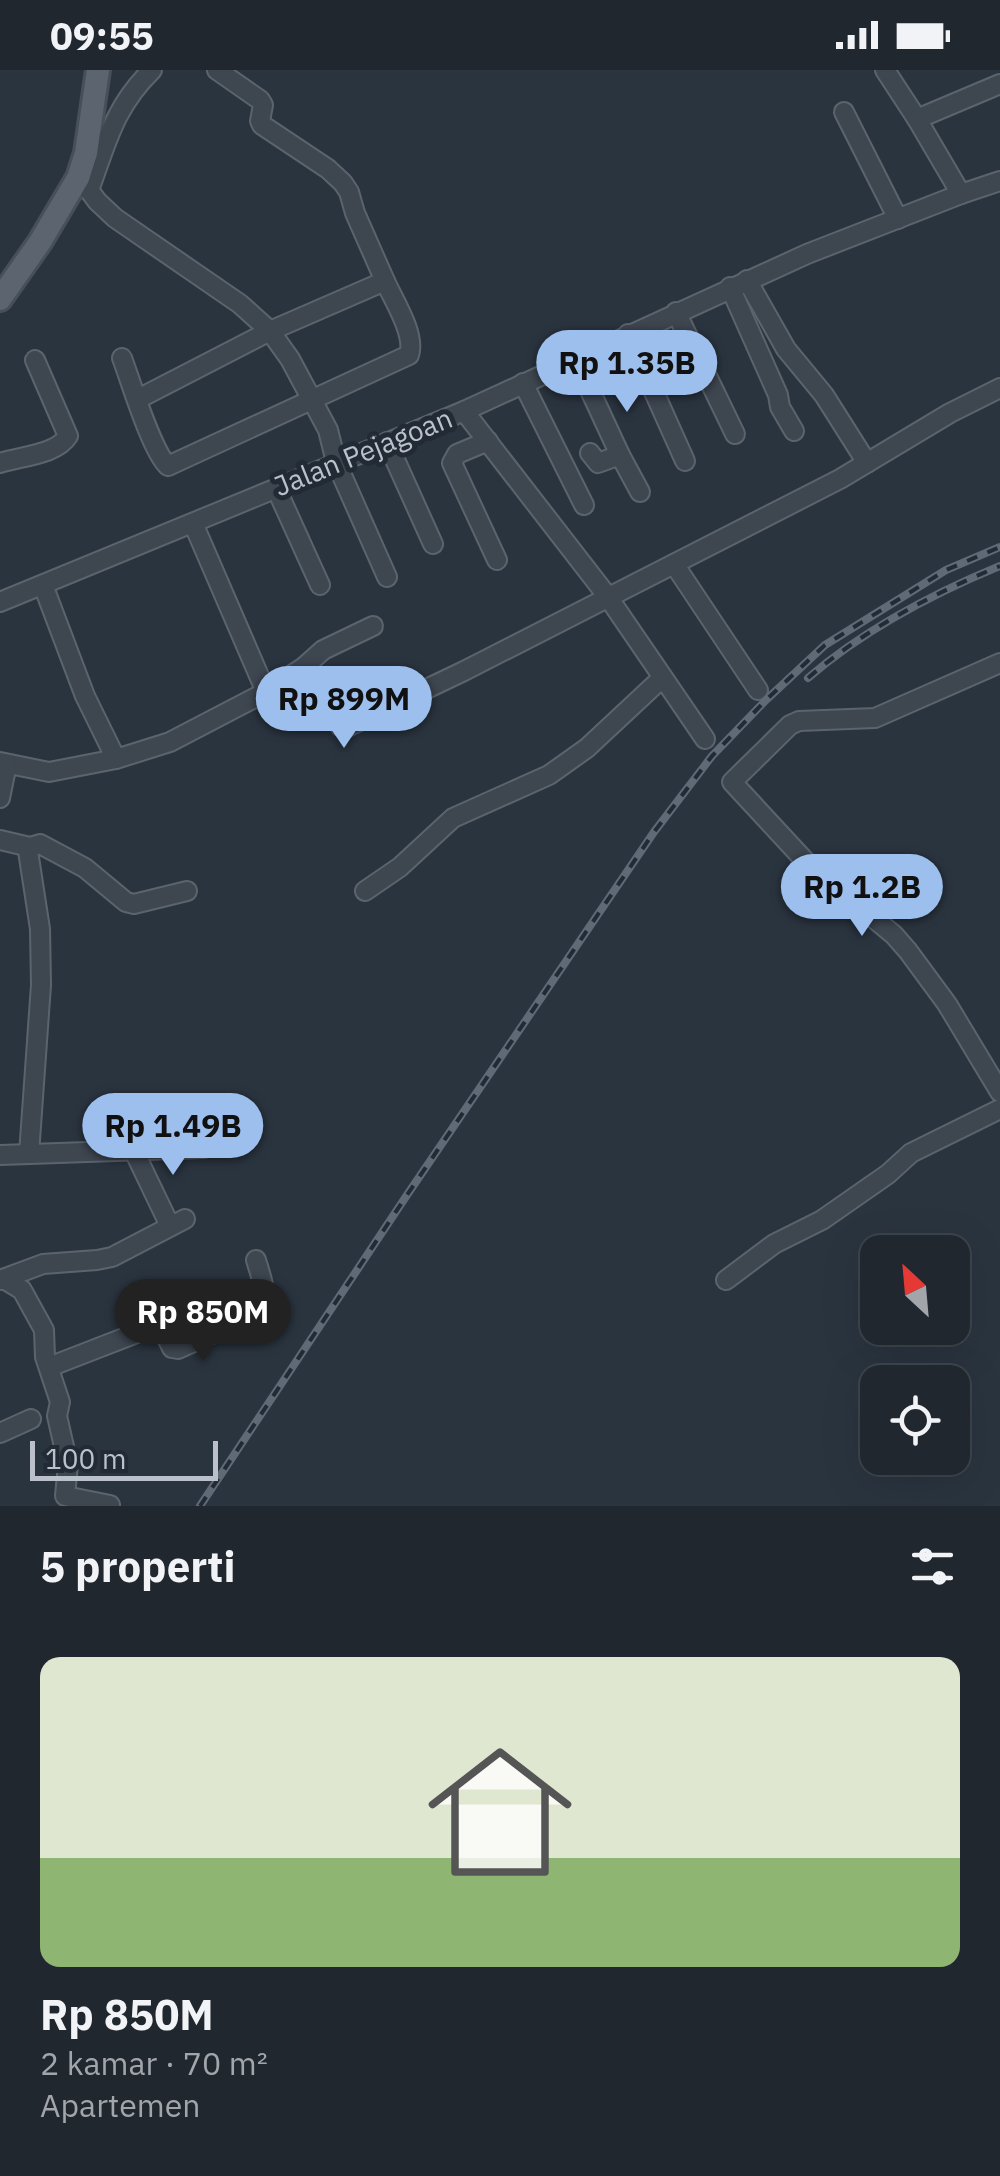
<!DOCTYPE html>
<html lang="id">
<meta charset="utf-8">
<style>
:root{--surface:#20272f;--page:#282f37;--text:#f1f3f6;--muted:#a2a5aa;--line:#3d444b;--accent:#9dbfed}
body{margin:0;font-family:"IBM Plex Sans",sans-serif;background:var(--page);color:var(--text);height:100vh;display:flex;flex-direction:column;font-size:38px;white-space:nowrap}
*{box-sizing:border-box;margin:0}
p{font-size:32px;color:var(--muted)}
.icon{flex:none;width:55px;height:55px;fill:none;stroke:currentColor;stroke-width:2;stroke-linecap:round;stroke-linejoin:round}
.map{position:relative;height:1436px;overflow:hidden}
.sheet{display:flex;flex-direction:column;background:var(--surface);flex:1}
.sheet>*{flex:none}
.needle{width:65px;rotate:334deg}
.controls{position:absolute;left:860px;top:1165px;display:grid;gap:20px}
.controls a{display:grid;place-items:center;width:110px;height:110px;border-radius:20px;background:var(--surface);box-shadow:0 10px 40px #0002,0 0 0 2px var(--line);font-size:50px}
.scale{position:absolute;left:30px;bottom:25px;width:188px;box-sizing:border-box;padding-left:10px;border:5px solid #bac1ca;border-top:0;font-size:28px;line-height:35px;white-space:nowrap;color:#bac1ca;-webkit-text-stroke:8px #222b35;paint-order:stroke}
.price{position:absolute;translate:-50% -85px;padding:0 22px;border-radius:35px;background:var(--accent);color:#111;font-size:32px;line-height:65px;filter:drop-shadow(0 2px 5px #0008)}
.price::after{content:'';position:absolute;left:50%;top:60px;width:30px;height:22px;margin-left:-15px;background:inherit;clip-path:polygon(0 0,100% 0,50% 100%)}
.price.on{background:#222;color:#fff}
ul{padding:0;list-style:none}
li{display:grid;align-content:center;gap:20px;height:530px;padding:0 40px}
li span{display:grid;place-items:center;height:310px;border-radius:20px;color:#555}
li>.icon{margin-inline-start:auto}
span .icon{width:180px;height:180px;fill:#fffc;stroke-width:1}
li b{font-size:42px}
h2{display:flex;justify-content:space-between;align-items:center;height:120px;padding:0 40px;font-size:42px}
.status{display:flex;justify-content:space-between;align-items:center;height:70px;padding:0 50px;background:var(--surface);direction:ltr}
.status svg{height:28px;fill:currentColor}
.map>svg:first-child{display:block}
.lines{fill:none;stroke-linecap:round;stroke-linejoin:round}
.minor-casing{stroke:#5b646d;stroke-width:22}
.major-casing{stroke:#474f59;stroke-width:28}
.minor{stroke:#3e4650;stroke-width:18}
.major{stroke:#5c656f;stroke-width:22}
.rail-casing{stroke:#606a76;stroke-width:8}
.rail{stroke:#222b35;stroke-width:4;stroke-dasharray:11;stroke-linecap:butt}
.labels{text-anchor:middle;stroke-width:10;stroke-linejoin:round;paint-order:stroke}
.street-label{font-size:28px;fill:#bac1ca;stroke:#222b35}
</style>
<div class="status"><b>09:55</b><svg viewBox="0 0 49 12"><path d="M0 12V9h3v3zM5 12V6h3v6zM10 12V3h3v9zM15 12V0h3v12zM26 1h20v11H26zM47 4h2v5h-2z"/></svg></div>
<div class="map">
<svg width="1000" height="1436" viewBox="0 0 1000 1436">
<rect width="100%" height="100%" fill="#2a343f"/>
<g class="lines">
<defs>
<g id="minor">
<path d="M 217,0 L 260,30 L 263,35 L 260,51 L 262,55 L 328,99 L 343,113 L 349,122 L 355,143 L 385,211"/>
<path d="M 885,0 L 917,49 L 961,124"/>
<path d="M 844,42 L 898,149"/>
<path d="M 917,49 L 1000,14"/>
<path d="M 82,112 L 89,120 C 107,72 114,37 152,0"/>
<path d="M 89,120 L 97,131 L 115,148 L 240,234 L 270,261 L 290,289 L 328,360 L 336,392 L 387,507"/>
<path d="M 747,210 L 786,279 L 824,325 L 867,393"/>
<path d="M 730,217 L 778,325 L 780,337 L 794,361"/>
<path d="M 676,242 L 735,364"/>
<path d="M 628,264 L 685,391"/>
<path d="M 122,288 C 131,312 152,382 168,396 L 409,285 C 416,265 394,231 385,211 L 270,261 L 138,329"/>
<path d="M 575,288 L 620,385 L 640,422"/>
<path d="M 523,313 L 584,435"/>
<path d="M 464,341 L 608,527 L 705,669"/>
<path d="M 488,371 L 457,384 L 452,393 L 497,490"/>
<path d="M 387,372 L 433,474"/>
<path d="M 590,383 L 598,393 L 620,385"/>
<path d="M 0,393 C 21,386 56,385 68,366 L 35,290"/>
<path d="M 276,418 L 320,515"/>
<path d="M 193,453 L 266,622"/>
<path d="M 674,494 L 758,620"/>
<path d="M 43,515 L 85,626 L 116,689"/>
<path d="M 0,532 L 464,341 L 807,184 L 961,124 L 1000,111"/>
<path d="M 1000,593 L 875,648 L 799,651 L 790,655 L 732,712 L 807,793 L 894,865 L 908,881 L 947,934 L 1000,1022"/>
<path d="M 304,597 L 323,580 L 373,556"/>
<path d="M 0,692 L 49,702 L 116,689 L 170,672 L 266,622 L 304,597 L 340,656 L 347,657 L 464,601 L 840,409 L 950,343 L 1000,318"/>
<path d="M 0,728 L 7,694"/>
<path d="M 0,770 L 30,777"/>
<path d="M 365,821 L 400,797 L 453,748 L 549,705 L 587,678 L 662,608"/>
<path d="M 134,1081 L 170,1156"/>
<path d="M 29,1084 L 41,915 L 40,859 L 28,781 L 30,777 L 40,774 L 85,798 L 126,832 L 134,834 L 187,821"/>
<path d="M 0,1085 L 204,1078"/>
<path d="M 4,1209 L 22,1220 L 44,1260 L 45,1287 L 60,1332 L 57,1346 L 68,1394 L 65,1426 L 110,1435"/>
<path d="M 0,1210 L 43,1194 L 97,1190 L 112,1187 L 185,1149"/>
<path d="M 726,1210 L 774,1174 L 822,1150 L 888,1104 L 911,1083 L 1000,1039"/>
<path d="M 49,1297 L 160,1254 L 172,1278 L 178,1279 L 261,1242 C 269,1226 261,1207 256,1190"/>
<path d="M 0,1363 L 31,1349"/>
</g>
<path id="major" d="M 0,229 L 40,172 L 78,108 L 86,83 L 98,0"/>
</defs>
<!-- minor casing -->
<use href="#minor" class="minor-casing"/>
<!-- major casing -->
<use href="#major" class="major-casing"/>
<!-- minor -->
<use href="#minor" class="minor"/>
<!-- major -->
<use href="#major" class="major"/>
<defs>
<g id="rail">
<path d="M 808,608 C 865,559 932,524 1000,496"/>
<path d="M 200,1436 L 407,1125 L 654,762 L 712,686 L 766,630 L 825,575 L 946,500 L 1000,477"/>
</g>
</defs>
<!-- rail casing -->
<use href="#rail" class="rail-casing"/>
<!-- rail -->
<use href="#rail" class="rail"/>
</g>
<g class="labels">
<!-- street labels -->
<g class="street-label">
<text transform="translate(363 382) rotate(-22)" y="10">Jalan Pejagoan</text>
</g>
</g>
</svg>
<div class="controls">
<a><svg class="needle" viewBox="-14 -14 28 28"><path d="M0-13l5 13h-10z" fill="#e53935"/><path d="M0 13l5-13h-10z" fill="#a2a5aa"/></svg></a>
<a><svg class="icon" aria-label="locate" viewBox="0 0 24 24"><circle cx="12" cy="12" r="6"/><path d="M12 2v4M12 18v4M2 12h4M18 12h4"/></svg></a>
</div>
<div class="scale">100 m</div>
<b class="price" style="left:627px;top:345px">Rp 1.35B</b>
<b class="price" style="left:344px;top:681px">Rp 899M</b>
<b class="price" style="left:862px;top:869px">Rp 1.2B</b>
<b class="price" style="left:173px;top:1108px">Rp 1.49B</b>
<b class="price on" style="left:203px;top:1294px">Rp 850M</b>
</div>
<section class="sheet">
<h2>5 properti<svg class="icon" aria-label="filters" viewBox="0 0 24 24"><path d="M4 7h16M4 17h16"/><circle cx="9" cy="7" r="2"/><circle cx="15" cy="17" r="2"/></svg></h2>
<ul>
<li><span style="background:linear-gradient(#dfe7d0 65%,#8fb573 0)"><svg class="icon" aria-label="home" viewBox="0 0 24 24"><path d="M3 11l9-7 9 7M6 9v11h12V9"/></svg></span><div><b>Rp 850M</b><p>2 kamar · 70 m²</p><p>Apartemen</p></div></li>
</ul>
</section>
